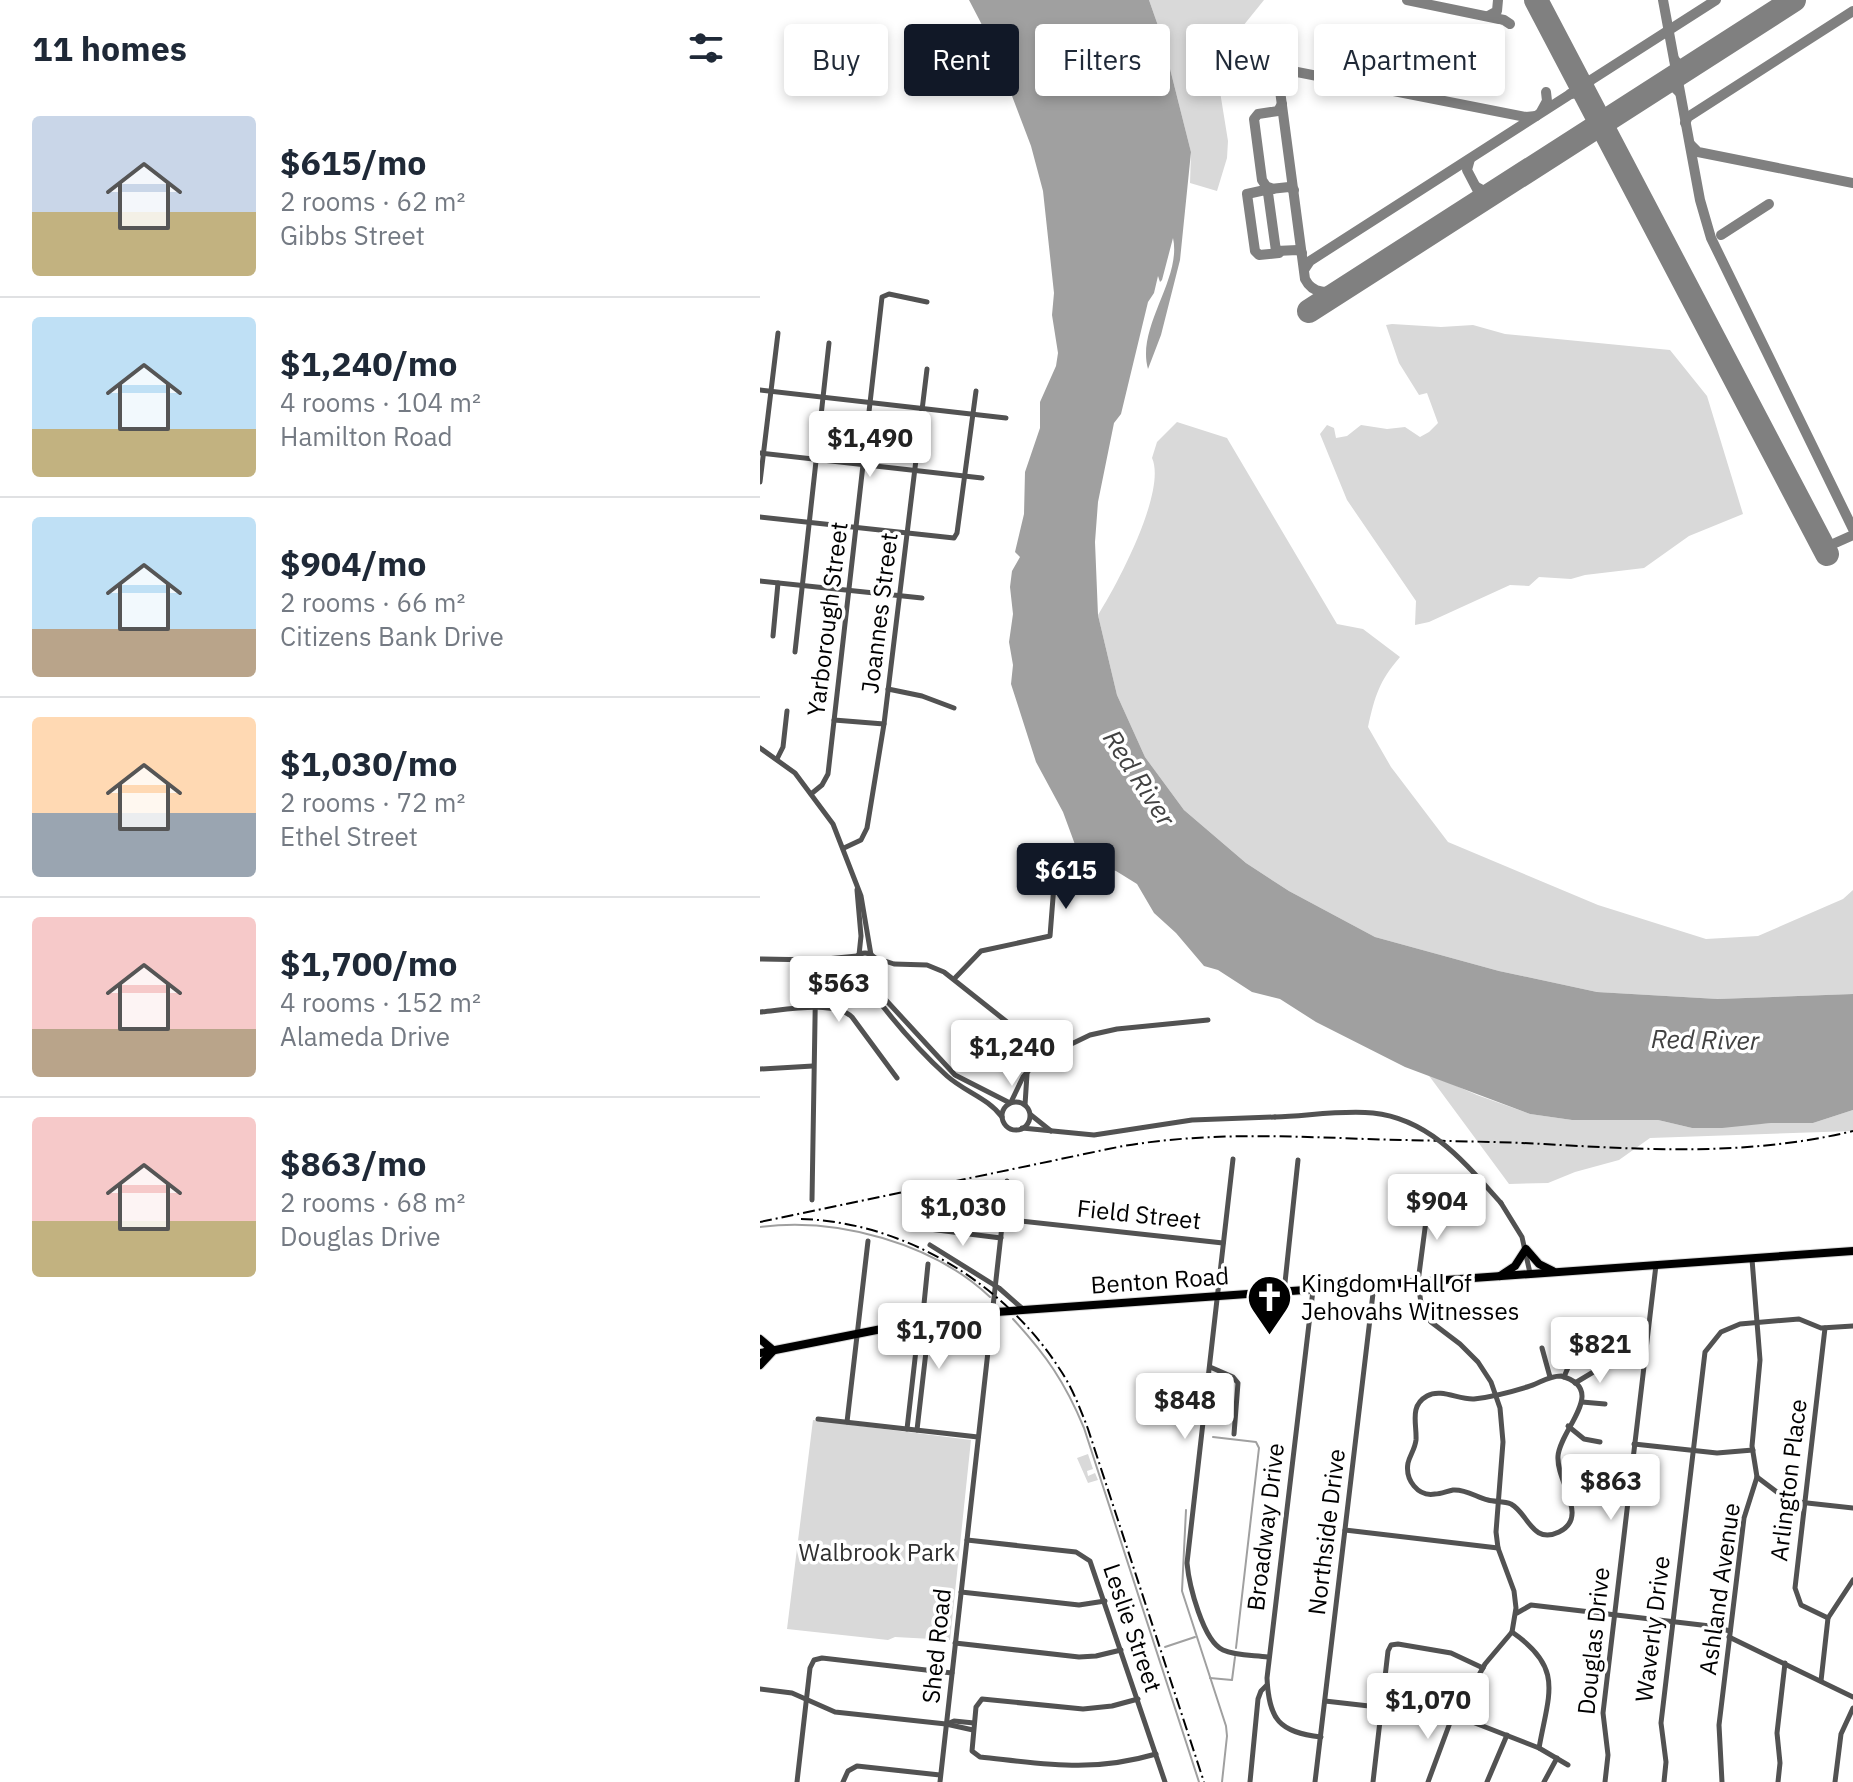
<!DOCTYPE html>
<meta charset="utf-8">
<style>
:root{--surface:#fff;--page:#f6f6f7;--text:#1f2937;--muted:#747a83;--line:#e0e1e3;--accent:#111827}
body{margin:0;font-family:"IBM Plex Sans",sans-serif;background:var(--page);color:var(--text);height:100vh;display:flex;flex-direction:column;font-size:30px;white-space:nowrap}
*{box-sizing:border-box;margin:0}
p{font-size:26px;color:var(--muted)}
.icon{flex:none;width:44px;height:44px;fill:none;stroke:currentColor;stroke-width:2;stroke-linecap:round;stroke-linejoin:round}
.map{position:relative;flex:1;overflow:hidden}
.drawer{display:flex;flex-direction:column;background:var(--surface);width:760px}
.drawer>*{flex:none}
.banner{position:absolute;left:24px;top:24px;width:760px;height:72px;display:flex;gap:16px}
.price{position:absolute;translate:-50% -68px;padding:0 18px;border-radius:8px;background:#fff;color:#222;font-size:26px;line-height:52px;filter:drop-shadow(0 2px 4px #0008)}
.price::after{content:'';position:absolute;left:50%;top:48px;width:24px;height:18px;margin-left:-12px;background:inherit;clip-path:polygon(0 0,100% 0,50% 100%)}
.price.on{background:var(--accent);color:#fff}
ul{padding:0;list-style:none}
li{display:flex;align-items:center;gap:24px;height:200px;padding:0 32px}
li+li{border-top:2px solid var(--line)}
li span{display:grid;place-items:center;flex:none;width:224px;height:160px;border-radius:8px;color:#555}
li>.icon{margin-inline-start:auto}
span .icon{width:96px;height:96px;fill:#fffc;stroke-width:1}
li b{font-size:34px}
h2{display:flex;justify-content:space-between;align-items:center;height:96px;padding:0 32px;font-size:34px}
.tag{padding:0 28px;border-radius:8px;background:var(--surface);box-shadow:0 4px 12px #0003;font-size:28px;line-height:72px}
.tag.on{background:var(--accent);color:#fff}
main{display:flex;flex:1;min-height:0}
.map>svg:first-child{display:block}
.green{fill:#d9d9d9}
.water{fill:#a0a0a0}
.lines{fill:none;stroke-linecap:round;stroke-linejoin:round}
.stream{stroke:#a0a0a0;stroke-width:2}
.taxiway{stroke:#808080;stroke-width:10}
.runway{stroke:#808080;stroke-width:24}
.major-casing{stroke:#dbdbdb;stroke-width:10}
.minor{stroke:#525252;stroke-width:5}
.major{stroke:#000;stroke-width:8}
.rail{stroke:#000;stroke-width:2;stroke-dasharray:12 4 2 4;stroke-linecap:butt}
.minor-bridge{stroke:#525252;stroke-width:5}
.labels{text-anchor:middle;stroke-width:7;stroke-linejoin:round;paint-order:stroke}
.street-label{font-size:24px;fill:#000;stroke:#fff}
.poi-label{font-size:24px;fill:#000;stroke:#fff;text-anchor:start}
.park-label{font-size:24px;fill:#303030;stroke:#fff}
.water-label{font-size:26px;font-style:italic;fill:#414141;stroke:#fff}
</style>
<main>
<section class="drawer">
<h2>11 homes<svg class="icon" aria-label="filters" viewBox="0 0 24 24"><path d="M4 7h16M4 17h16"/><circle cx="9" cy="7" r="2"/><circle cx="15" cy="17" r="2"/></svg></h2>
<ul>
<li><span style="background:linear-gradient(#c9d6e8 60%,#c2b280 0)"><svg class="icon" aria-label="home" viewBox="0 0 24 24"><path d="M3 11l9-7 9 7M6 9v11h12V9"/></svg></span><div><b>$615/mo</b><p>2 rooms · 62 m²</p><p>Gibbs Street</p></div></li>
<li><span style="background:linear-gradient(#bfe0f5 70%,#c2b280 0)"><svg class="icon" aria-label="home" viewBox="0 0 24 24"><path d="M3 11l9-7 9 7M6 9v11h12V9"/></svg></span><div><b>$1,240/mo</b><p>4 rooms · 104 m²</p><p>Hamilton Road</p></div></li>
<li><span style="background:linear-gradient(#bfe0f5 70%,#b9a48a 0)"><svg class="icon" aria-label="home" viewBox="0 0 24 24"><path d="M3 11l9-7 9 7M6 9v11h12V9"/></svg></span><div><b>$904/mo</b><p>2 rooms · 66 m²</p><p>Citizens Bank Drive</p></div></li>
<li><span style="background:linear-gradient(#ffd9b3 60%,#9aa5b1 0)"><svg class="icon" aria-label="home" viewBox="0 0 24 24"><path d="M3 11l9-7 9 7M6 9v11h12V9"/></svg></span><div><b>$1,030/mo</b><p>2 rooms · 72 m²</p><p>Ethel Street</p></div></li>
<li><span style="background:linear-gradient(#f6c9c9 70%,#b9a48a 0)"><svg class="icon" aria-label="home" viewBox="0 0 24 24"><path d="M3 11l9-7 9 7M6 9v11h12V9"/></svg></span><div><b>$1,700/mo</b><p>4 rooms · 152 m²</p><p>Alameda Drive</p></div></li>
<li><span style="background:linear-gradient(#f6c9c9 65%,#c2b280 0)"><svg class="icon" aria-label="home" viewBox="0 0 24 24"><path d="M3 11l9-7 9 7M6 9v11h12V9"/></svg></span><div><b>$863/mo</b><p>2 rooms · 68 m²</p><p>Douglas Drive</p></div></li>
</ul>
</section>
<div class="map">
<svg width="1093" height="1782" viewBox="0 0 1093 1782">
<rect width="100%" height="100%" fill="#fff"/>
<!-- green -->
<g class="green">
<path d="M 389,0 L 504,0 L 466,47 L 457,73 L 468,141 L 467,158 L 457,191 L 430,183 L 431,152 L 402,37 Z"/>
<path d="M 632,324 L 681,327 L 713,325 L 745,334 L 910,350 L 947,396 L 983,514 L 929,536 L 884,568 L 825,575 L 811,579 L 779,577 L 769,586 L 750,585 L 669,622 L 655,625 L 656,601 L 587,500 L 560,434 L 567,425 L 574,428 L 576,438 L 587,436 L 601,425 L 627,429 L 645,427 L 660,437 L 669,432 L 678,423 L 667,393 L 659,395 L 639,363 L 626,325 Z"/>
<path d="M 417,422 L 467,438 L 577,624 L 603,629 L 640,657 C 619,681 615,696 608,727 L 631,767 L 688,842 L 838,905 L 946,939 L 998,936 L 1083,899 L 1093,890 L 1093,994 L 958,999 L 837,992 L 739,971 L 615,937 L 529,891 L 486,863 L 424,810 L 385,757 L 357,695 L 338,615 C 357,585 407,491 392,458 L 397,442 Z"/>
<path d="M 667,1073 L 717,1095 L 770,1114 L 812,1120 L 898,1120 L 932,1128 L 1011,1123 L 1053,1123 L 1093,1110 L 1093,1131 L 890,1138 L 859,1160 L 815,1172 L 788,1183 L 749,1184 Z"/>
<path d="M 53,1420 L 211,1440 L 190,1640 L 135,1637 L 128,1640 L 27,1629 Z"/>
<path d="M 328,1454 L 333,1469 L 327,1471 L 328,1476 L 335,1473 L 338,1480 L 328,1483 L 317,1458 Z"/>
</g>
<!-- water -->
<path class="water" d="M 209,0 L 389,0 L 402,37 L 431,152 L 420,260 L 401,335 L 388,369 C 376,327 422,279 413,238 L 402,280 L 400,282 L 398,276 L 394,293 L 388,302 L 361,414 L 354,423 L 338,502 L 335,542 L 338,615 L 357,695 L 385,757 L 424,810 L 486,863 L 529,891 L 615,937 L 739,971 L 837,992 L 958,999 L 1093,994 L 1093,1110 L 1053,1123 L 1011,1123 L 962,1128 L 932,1128 L 898,1120 L 812,1120 L 770,1114 L 645,1067 L 556,1022 L 520,999 L 492,992 L 458,970 L 444,966 L 416,933 L 394,913 L 377,884 L 356,871 L 331,863 L 317,850 L 303,812 L 276,762 L 251,684 L 253,665 L 249,642 L 253,614 L 250,587 L 252,571 L 260,557 L 255,552 L 264,514 L 265,472 L 280,428 L 280,402 L 296,366 L 298,353 L 292,315 L 294,293 L 283,191 L 271,146 L 233,46 Z"/>
<g class="lines">
<!-- stream -->
<g class="stream">
<path d="M 0,1227 C 77,1217 173,1243 230,1297"/>
<path d="M 253,1319 C 286,1355 305,1382 324,1428 L 439,1782"/>
<path d="M 453,1437 L 496,1442 L 499,1448 L 476,1648"/>
<path d="M 426,1510 L 422,1591 L 466,1726 L 467,1736 L 462,1782"/>
<path d="M 405,1647 L 435,1637"/>
<path d="M 450,1678 L 472,1680 L 475,1657"/>
</g>
<!-- taxiway -->
<g class="taxiway">
<path d="M 647,0 L 744,20 L 750,24"/>
<path d="M 903,0 L 940,200 L 951,238 L 1093,529"/>
<path d="M 728,16 L 737,11 L 738,0"/>
<path d="M 914,59 L 920,66 L 934,64"/>
<path d="M 900,86 L 912,85 L 919,92"/>
<path d="M 810,94 L 819,93 L 827,98 L 826,87 L 831,80 L 956,0"/>
<path d="M 781,112 L 787,101 L 786,92"/>
<path d="M 925,123 L 928,117 L 1093,11"/>
<path d="M 930,144 L 938,152 L 1093,183"/>
<path d="M 710,159 L 707,170 L 719,193 L 713,206"/>
<path d="M 717,187 L 726,192 L 737,191"/>
<path d="M 513,189 L 506,186 L 502,180 L 494,119 L 498,114 L 518,111 L 522,104"/>
<path d="M 534,190 L 529,187 L 510,189 L 508,193 L 516,251 L 538,250 L 542,253"/>
<path d="M 508,193 L 505,190 L 487,194 L 495,251 L 499,255 L 519,253"/>
<path d="M 961,235 L 1009,204"/>
<path d="M 544,270 L 550,261 L 812,93 L 817,86 L 815,75"/>
<path d="M 583,289 C 568,293 553,295 545,279 L 519,83 L 523,73 L 532,71 L 766,117 L 776,116"/>
<path d="M 1064,548 L 1093,535"/>
</g>
<!-- runway -->
<g class="runway">
<path d="M 776,0 L 1067,554"/>
<path d="M 549,311 L 1034,0"/>
</g>
<defs>
<g id="major">
<path d="M 740,1276 L 755,1266 L 766,1249 L 779,1264 L 793,1271"/>
<path d="M 0,1339 L 13,1350"/>
<path d="M 0,1353 L 152,1323 L 208,1314 L 1093,1251"/>
<path d="M 0,1365 L 13,1351"/>
</g>
</defs>
<!-- major casing -->
<use href="#major" class="major-casing"/>
<!-- minor -->
<g class="minor">
<path d="M 0,390 L 246,418"/>
<path d="M 0,453 L 222,478"/>
<path d="M 0,482 L 18,333"/>
<path d="M 0,517 L 194,538 L 197,533 L 216,391"/>
<path d="M 0,581 L 162,598"/>
<path d="M 13,636 L 18,583"/>
<path d="M 35,652 L 69,343"/>
<path d="M 128,689 L 162,696 L 194,708"/>
<path d="M 74,720 L 124,724"/>
<path d="M 0,748 L 35,773 L 73,824 L 101,896 L 111,955"/>
<path d="M 17,759 L 23,747 L 27,711"/>
<path d="M 51,794 L 62,785 L 68,774 L 122,297 L 129,294 L 167,302"/>
<path d="M 84,848 L 101,840 L 107,828 L 124,724 L 167,369"/>
<path d="M 97,890 L 101,936 L 99,955"/>
<circle cx="105" cy="965" r="12"/>
<path d="M 113,957 L 134,964 L 167,965 L 184,972 L 271,1041"/>
<path d="M 0,959 L 56,960 L 97,956"/>
<path d="M 73,960 L 95,973"/>
<path d="M 112,975 L 115,986 L 124,998 L 195,1075 L 250,1103"/>
<path d="M 100,976 C 125,1011 156,1048 187,1076 C 205,1092 228,1098 242,1117"/>
<path d="M 195,978 L 221,951 L 290,936 L 294,885"/>
<path d="M 0,1012 C 24,1010 74,1000 92,1017 L 137,1078"/>
<path d="M 0,1069 L 53,1066"/>
<path d="M 251,1102 L 263,1077 L 278,1060 L 330,1035 L 357,1029 L 448,1020"/>
<circle cx="256" cy="1116" r="14"/>
<path d="M 265,1105 L 267,1074"/>
<path d="M 271,1115 L 291,1131"/>
<path d="M 262,1128 L 334,1135 L 432,1120 L 515,1117"/>
<path d="M 473,1159 L 427,1563 C 429,1585 443,1641 463,1650 C 476,1656 494,1655 508,1657"/>
<path d="M 52,1200 L 56,960"/>
<path d="M 741,1203 L 762,1237 L 770,1273"/>
<path d="M 243,1219 L 463,1243"/>
<path d="M 169,1229 L 241,1238"/>
<path d="M 170,1245 L 239,1288 L 264,1310"/>
<path d="M 553,1290 L 507,1678 C 509,1720 519,1732 561,1737"/>
<path d="M 524,1292 L 538,1160"/>
<path d="M 1065,1328 L 1035,1588 L 1041,1605 L 1068,1618"/>
<path d="M 782,1348 L 790,1377"/>
<path d="M 450,1367 L 473,1377 L 478,1383 L 474,1434"/>
<path d="M 801,1376 C 849,1389 800,1429 798,1456 C 796,1482 830,1517 799,1532 C 772,1545 768,1513 751,1504 C 744,1501 735,1502 728,1500 C 716,1497 706,1489 693,1490 C 687,1491 681,1494 675,1494 C 658,1497 645,1480 648,1463 C 650,1455 655,1449 656,1440 C 657,1424 649,1406 667,1396 C 681,1388 699,1400 714,1399 C 731,1397 751,1392 767,1387 C 780,1383 788,1376 801,1376 Z"/>
<path d="M 804,1377 L 812,1358"/>
<path d="M 815,1383 L 850,1362"/>
<path d="M 822,1402 L 845,1404"/>
<path d="M 58,1419 L 218,1437"/>
<path d="M 87,1422 L 108,1241"/>
<path d="M 808,1426 L 824,1439 L 840,1442"/>
<path d="M 147,1429 L 156,1350 L 163,1321"/>
<path d="M 157,1430 L 168,1334 L 163,1314 L 168,1264"/>
<path d="M 874,1444 L 957,1453 L 993,1450"/>
<path d="M 997,1477 L 1029,1501 L 1093,1508"/>
<path d="M 585,1530 L 738,1548"/>
<path d="M 207,1540 L 316,1552 L 330,1561 L 405,1782"/>
<path d="M 201,1592 L 319,1605 L 345,1601"/>
<path d="M 757,1613 L 771,1605 L 950,1626 L 970,1631"/>
<path d="M 752,1632 C 804,1668 789,1692 779,1748"/>
<path d="M 969,1637 L 1093,1697"/>
<path d="M 195,1643 L 319,1657 L 336,1656 L 361,1650"/>
<path d="M 1061,1681 L 1068,1618 L 1093,1580"/>
<path d="M 0,1689 L 32,1693 L 75,1712 L 186,1724 L 213,1730"/>
<path d="M 378,1699 L 352,1706 L 323,1709 L 222,1699 L 216,1707 L 212,1751 L 220,1757 C 285,1764 331,1773 396,1754"/>
<path d="M 565,1701 L 697,1716 L 779,1748 L 808,1765"/>
<path d="M 187,1724 L 194,1721 L 214,1723"/>
<path d="M 37,1782 L 50,1668 L 54,1660 L 62,1658 L 192,1673"/>
<path d="M 83,1782 L 88,1771 L 97,1766 L 180,1775"/>
<path d="M 180,1782 L 247,1181"/>
<path d="M 490,1782 L 498,1699 L 501,1691 L 507,1685"/>
<path d="M 555,1782 L 614,1285"/>
<path d="M 613,1782 L 628,1651 L 631,1645 L 638,1644 L 691,1653 L 723,1668"/>
<path d="M 668,1782 L 691,1720 L 700,1710 L 725,1664 L 752,1632 L 756,1608 L 754,1591 L 738,1548 L 736,1532 L 743,1442 L 740,1408 L 731,1382 L 718,1362 L 700,1344 L 671,1322 L 662,1310 L 658,1282 L 667,1213 L 681,1204 L 702,1206"/>
<path d="M 727,1782 L 747,1735"/>
<path d="M 784,1782 L 797,1758"/>
<path d="M 845,1782 L 848,1755 L 843,1713 L 896,1265"/>
<path d="M 904,1782 L 906,1762 L 901,1723 L 945,1352 L 961,1332 L 980,1324 L 1039,1319 L 1061,1328 L 1093,1326"/>
<path d="M 962,1782 L 959,1725 L 984,1518 L 997,1477 L 992,1446 L 1000,1360 L 992,1259"/>
<path d="M 1018,1782 L 1020,1763 L 1017,1733 L 1025,1663"/>
<path d="M 1075,1782 L 1081,1734 L 1093,1708"/>
</g>
<!-- major -->
<use href="#major" class="major"/>
<!-- rail -->
<g class="rail">
<path d="M 41,1219 C 144,1222 244,1283 299,1368 C 312,1387 320,1408 328,1429 L 444,1782"/>
<path d="M 0,1222 L 358,1147 C 441,1132 523,1136 607,1139 C 666,1141 725,1141 784,1144 C 889,1150 990,1156 1093,1131"/>
</g>
<!-- minor-bridge -->
<path class="minor-bridge" d="M 515,1117 C 547,1116 581,1110 613,1113 C 670,1119 705,1163 741,1203"/>
</g>
<!-- icons -->
<defs>
<symbol id="church-pin" viewBox="-11 -11 22 30"><path d="M0 17L-7.5 6A9.5 9.5 0 1 1 7.5 6Z" fill="#000" stroke="#fff"/><path d="M-1.2-6h2.4v3.5h3.3v2.4h-3.3V6h-2.4V-.1h-3.3v-2.4h3.3Z" fill="#fff"/></symbol>
</defs>
<g fill-rule="evenodd">
<use href="#church-pin" x="484" y="1272" width="51" height="69"/>
</g>
<g class="labels">
<!-- street labels -->
<g class="street-label">
<text transform="translate(120 613) rotate(-83)" y="8">Joannes Street</text>
<text transform="translate(68 619) rotate(-83)" y="8">Yarborough Street</text>
<text transform="translate(379 1215) rotate(6)" y="8">Field Street</text>
<text transform="translate(400 1281) rotate(-4)" y="8">Benton Road</text>
<text transform="translate(1029 1480) rotate(-83)" y="8">Arlington Place</text>
<text transform="translate(506 1527) rotate(-83)" y="8">Broadway Drive</text>
<text transform="translate(567 1532) rotate(-83)" y="8">Northside Drive</text>
<text transform="translate(960 1589) rotate(-82)" y="8">Ashland Avenue</text>
<text transform="translate(372 1628) rotate(71)" y="8">Leslie Street</text>
<text transform="translate(893 1629) rotate(-83)" y="8">Waverly Drive</text>
<text transform="translate(834 1641) rotate(-84)" y="8">Douglas Drive</text>
<text transform="translate(177 1646) rotate(-84)" y="8">Shed Road</text>
</g>
<!-- poi labels -->
<g class="poi-label">
<text x="541" y="1292">Kingdom Hall of<tspan x="541" dy="28">Jehovahs Witnesses</tspan></text>
</g>
<!-- park labels -->
<g class="park-label">
<text x="117" y="1561">Walbrook Park</text>
</g>
<!-- water labels -->
<g class="water-label">
<text transform="translate(379 778) rotate(57)" y="9">Red River</text>
<text transform="translate(945 1040) rotate(1)" y="9">Red River</text>
</g>
</g>
</svg>
<b class="price" style="left:110px;top:479px">$1,490</b>
<b class="price on" style="left:306px;top:911px">$615</b>
<b class="price" style="left:79px;top:1024px">$563</b>
<b class="price" style="left:252px;top:1088px">$1,240</b>
<b class="price" style="left:677px;top:1242px">$904</b>
<b class="price" style="left:203px;top:1248px">$1,030</b>
<b class="price" style="left:179px;top:1371px">$1,700</b>
<b class="price" style="left:840px;top:1385px">$821</b>
<b class="price" style="left:425px;top:1441px">$848</b>
<b class="price" style="left:851px;top:1522px">$863</b>
<b class="price" style="left:668px;top:1741px">$1,070</b>
<div class="banner">
<a class="tag">Buy</a>
<a class="tag on">Rent</a>
<a class="tag">Filters</a>
<a class="tag">New</a>
<a class="tag">Apartment</a>
</div>
</div>
</main>
